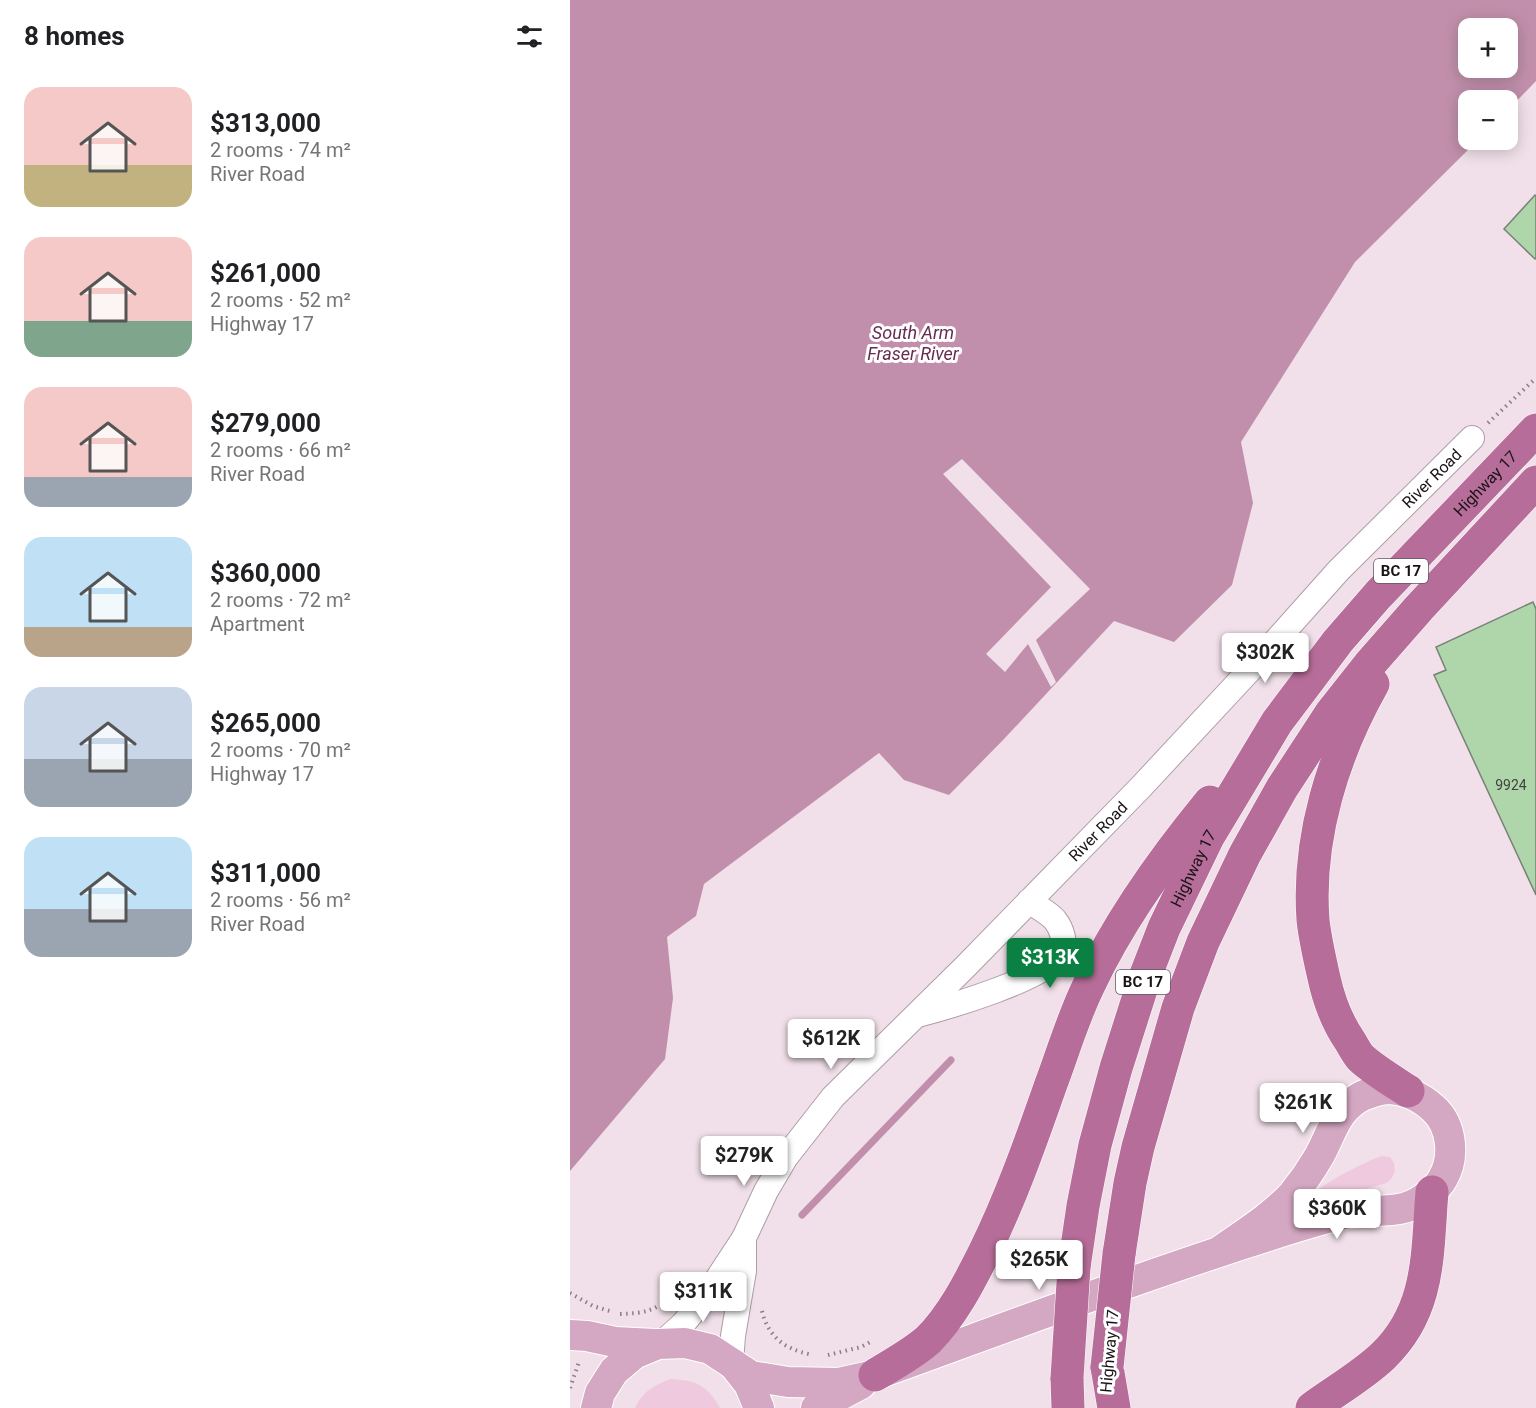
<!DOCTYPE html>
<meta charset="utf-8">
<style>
:root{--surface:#fff;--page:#f2f2f2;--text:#202124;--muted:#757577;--accent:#0b8043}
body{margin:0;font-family:Roboto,sans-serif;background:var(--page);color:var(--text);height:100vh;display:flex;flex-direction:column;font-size:22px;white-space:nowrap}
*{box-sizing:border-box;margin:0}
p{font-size:20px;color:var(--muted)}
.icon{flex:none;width:33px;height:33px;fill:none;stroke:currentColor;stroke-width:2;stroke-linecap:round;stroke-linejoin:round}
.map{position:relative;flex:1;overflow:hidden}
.side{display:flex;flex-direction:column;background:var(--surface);width:570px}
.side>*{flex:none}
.buttons{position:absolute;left:888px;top:18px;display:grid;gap:12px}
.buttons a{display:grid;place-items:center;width:60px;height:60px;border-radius:12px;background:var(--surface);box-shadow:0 3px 15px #0003;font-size:30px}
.price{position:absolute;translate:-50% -51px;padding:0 14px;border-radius:6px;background:#fff;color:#222;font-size:20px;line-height:39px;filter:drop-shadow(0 2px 3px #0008)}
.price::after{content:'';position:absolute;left:50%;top:36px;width:18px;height:14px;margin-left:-9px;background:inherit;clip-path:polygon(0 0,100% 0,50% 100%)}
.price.active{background:var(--accent);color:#fff}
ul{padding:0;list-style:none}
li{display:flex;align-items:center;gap:18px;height:150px;padding:0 24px}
li span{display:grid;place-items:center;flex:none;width:168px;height:120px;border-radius:18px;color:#555}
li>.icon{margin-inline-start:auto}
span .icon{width:72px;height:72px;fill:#fffc;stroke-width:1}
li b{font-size:26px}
h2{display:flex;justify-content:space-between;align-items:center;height:72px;padding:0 24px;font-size:26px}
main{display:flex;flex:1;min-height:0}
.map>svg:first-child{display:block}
.green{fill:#efc9de}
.water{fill:#c18fab;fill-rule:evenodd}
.pier{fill:#f1e0e9}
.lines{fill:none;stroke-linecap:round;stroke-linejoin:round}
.stream{stroke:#c18fab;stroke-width:7}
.building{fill:#afd5ab;stroke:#778275;stroke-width:1.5}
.minor-casing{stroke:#ae9da6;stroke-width:26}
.major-casing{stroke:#fff;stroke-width:32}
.highway-casing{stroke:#fff;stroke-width:34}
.path{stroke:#8b7f85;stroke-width:4;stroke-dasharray:1.5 4.5;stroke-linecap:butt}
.minor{stroke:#fff;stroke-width:24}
.major{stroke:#d4a7c2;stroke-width:30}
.highway{stroke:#b76d99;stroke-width:33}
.highway-bridge-casing{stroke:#fff;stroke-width:34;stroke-linecap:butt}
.highway-bridge{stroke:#b76d99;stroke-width:33}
.labels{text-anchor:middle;stroke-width:6;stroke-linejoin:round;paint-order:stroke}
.number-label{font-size:14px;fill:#3e443c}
.shield{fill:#fff;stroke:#5e5a5d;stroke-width:1.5}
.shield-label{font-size:15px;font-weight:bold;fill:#191317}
.street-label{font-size:16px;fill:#191317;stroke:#fff}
.water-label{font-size:18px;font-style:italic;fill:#682b52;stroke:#fff}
</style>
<main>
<section class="side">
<h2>8 homes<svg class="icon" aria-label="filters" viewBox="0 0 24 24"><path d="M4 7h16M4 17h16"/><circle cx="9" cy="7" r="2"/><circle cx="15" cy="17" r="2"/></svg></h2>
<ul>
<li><span style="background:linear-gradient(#f6c9c9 65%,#c2b280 0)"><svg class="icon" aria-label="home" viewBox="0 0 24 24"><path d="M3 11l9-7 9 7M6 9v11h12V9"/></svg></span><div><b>$313,000</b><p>2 rooms · 74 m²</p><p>River Road</p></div></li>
<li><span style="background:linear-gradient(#f6c9c9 70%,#7fa58c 0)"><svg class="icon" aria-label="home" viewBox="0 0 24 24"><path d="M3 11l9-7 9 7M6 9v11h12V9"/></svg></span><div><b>$261,000</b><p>2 rooms · 52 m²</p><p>Highway 17</p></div></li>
<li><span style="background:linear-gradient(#f6c9c9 75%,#9aa5b1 0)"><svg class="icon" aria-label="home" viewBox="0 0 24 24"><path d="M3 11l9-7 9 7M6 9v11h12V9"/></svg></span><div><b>$279,000</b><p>2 rooms · 66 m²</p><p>River Road</p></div></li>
<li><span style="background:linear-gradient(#bfe0f5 75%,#b9a48a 0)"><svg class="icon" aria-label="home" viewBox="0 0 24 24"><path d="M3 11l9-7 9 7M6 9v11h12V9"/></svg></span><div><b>$360,000</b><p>2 rooms · 72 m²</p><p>Apartment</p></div></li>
<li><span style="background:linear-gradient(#c9d6e8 60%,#9aa5b1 0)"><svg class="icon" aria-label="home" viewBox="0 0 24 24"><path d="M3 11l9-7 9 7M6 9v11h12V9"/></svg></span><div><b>$265,000</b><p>2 rooms · 70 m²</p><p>Highway 17</p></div></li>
<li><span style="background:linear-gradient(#bfe0f5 60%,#9aa5b1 0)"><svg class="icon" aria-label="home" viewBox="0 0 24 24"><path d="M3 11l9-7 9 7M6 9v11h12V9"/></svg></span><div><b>$311,000</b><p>2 rooms · 56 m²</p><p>River Road</p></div></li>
</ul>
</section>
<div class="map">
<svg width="966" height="1408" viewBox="0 0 966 1408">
<rect width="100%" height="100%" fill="#f1e0e9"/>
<!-- green -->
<g class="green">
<path d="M 811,1156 L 820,1157 L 824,1163 L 825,1172 L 821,1179 L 816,1183 L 758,1200 L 739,1208 L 735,1205 C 743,1186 792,1164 811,1156 Z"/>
<path d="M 101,1379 C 126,1380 138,1386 150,1408 L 65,1408 C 73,1391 84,1385 101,1379 Z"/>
</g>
<!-- water -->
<path class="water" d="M 0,0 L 966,0 L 966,81 L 938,110 L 938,100 L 898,100 L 898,140 L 908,140 L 785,262 L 671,442 L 683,503 L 662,585 L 604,642 L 544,621 L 434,739 L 379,795 L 334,780 L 309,753 L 134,884 L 126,916 L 97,937 L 103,998 L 95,1059 L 0,1171 ZM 898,28 L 938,28 L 938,68 L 898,68 Z"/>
<!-- pier -->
<path class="pier" d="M 392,459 L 520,589 L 466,640 L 486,682 L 481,687 L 458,644 L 435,672 L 416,654 L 481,587 L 373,474 Z"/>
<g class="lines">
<!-- stream -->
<path class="stream" d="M 232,1215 L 381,1060"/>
</g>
<!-- building -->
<g class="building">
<path d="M 965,195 L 966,196 L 966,258 L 965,259 L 934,229 Z"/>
<path d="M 963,602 L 966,609 L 966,895 L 864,675 L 876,670 L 866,647 Z"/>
</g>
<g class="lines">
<defs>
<g id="minor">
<path d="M 348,1015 C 378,1007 475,979 491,954 C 497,944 492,929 485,920 C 478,912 467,907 459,901"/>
<path id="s1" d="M 91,1344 L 113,1324 L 136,1296 L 174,1238 L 196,1191 L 216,1157 L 263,1097 L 395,967 L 570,788 L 678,672 L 769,570 L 902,438"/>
<path d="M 161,1362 L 163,1336 L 174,1271 L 174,1238"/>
</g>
<g id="major">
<path d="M 0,1335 L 17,1336 L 45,1342 L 85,1344"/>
<path d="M 164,1365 L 179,1384 L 189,1408"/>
<path d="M 26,1408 L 30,1393 L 44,1371 L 64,1354 L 88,1344 L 115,1343 L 140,1349 L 181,1376 L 218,1382 L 269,1383 L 305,1375 C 446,1324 587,1270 730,1226 C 749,1220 768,1214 787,1212 C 812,1209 832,1214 853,1199 C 861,1193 869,1186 873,1178 C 885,1157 882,1126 864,1109 C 851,1097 835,1089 816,1089 C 808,1090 799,1093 792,1096 C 765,1110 762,1134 748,1158 C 741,1170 732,1183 723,1194 C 702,1217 674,1234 650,1251"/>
<path d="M 246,1408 L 291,1384"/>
</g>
<g id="highway">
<path d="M 803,684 C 763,755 737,838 743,920 C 745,939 750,960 754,978 C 759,1001 767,1022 780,1041 C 783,1046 786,1052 790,1057 C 801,1068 824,1082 838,1091"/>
<path d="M 549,1254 L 560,1183 L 568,1147 L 608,1008 L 633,942 L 675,854 L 712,788 L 761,713 L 799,665 L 849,608 L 966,482"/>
<path id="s2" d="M 504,1267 L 513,1206 L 525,1145 L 546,1068 L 575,977 L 594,928 L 638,837 L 707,722 L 768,641 L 808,595 L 966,430"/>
<path d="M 537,1367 L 544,1408"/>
<path d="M 305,1375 C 323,1364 342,1354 358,1340 C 382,1316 399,1283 414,1253 C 441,1198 461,1141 481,1084 C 493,1052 503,1018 518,987 C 549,920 594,858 640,802"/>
<path d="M 497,1378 L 498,1408"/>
<path d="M 742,1408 C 765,1391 792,1376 813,1356 C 861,1310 857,1253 862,1192"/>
</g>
</defs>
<!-- minor casing -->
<use href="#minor" class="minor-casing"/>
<!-- major casing -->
<use href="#major" class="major-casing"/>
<!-- highway casing -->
<use href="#highway" class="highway-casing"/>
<!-- path -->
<g class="path">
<path d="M 918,423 L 966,378"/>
<path d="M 0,1293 L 23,1306 L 43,1312"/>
<path d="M 192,1311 C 198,1336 214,1349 239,1354"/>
<path d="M 50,1314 C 76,1313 83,1311 104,1296"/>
<path d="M 258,1355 L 291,1347 L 302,1341"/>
<path d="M 0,1388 L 9,1362"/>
</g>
<!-- minor -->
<use href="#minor" class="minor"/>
<!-- major -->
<use href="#major" class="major"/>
<!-- highway -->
<use href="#highway" class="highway"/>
<defs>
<g id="highway-bridge">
<path d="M 537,1367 L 549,1254"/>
<path d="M 497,1378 L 504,1267"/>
</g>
</defs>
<!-- highway-bridge casing -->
<use href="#highway-bridge" class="highway-bridge-casing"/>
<!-- highway-bridge -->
<use href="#highway-bridge" class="highway-bridge"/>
</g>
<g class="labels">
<!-- number labels -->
<g class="number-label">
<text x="941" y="790">9924</text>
</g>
<!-- shield labels -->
<g class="shield">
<rect x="804" y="559" width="54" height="24" rx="4.5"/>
<rect x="546" y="970" width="54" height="24" rx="4.5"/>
</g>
<g class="shield-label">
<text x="831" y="576">BC 17</text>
<text x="573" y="987">BC 17</text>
</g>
<!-- street labels -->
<g class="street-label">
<text dy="6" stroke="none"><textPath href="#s1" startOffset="1164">River Road</textPath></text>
<text dy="6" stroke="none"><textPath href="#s2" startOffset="904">Highway 17</textPath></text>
<text dy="6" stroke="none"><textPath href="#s1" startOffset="678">River Road</textPath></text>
<text dy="6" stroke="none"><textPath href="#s2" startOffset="418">Highway 17</textPath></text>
<text transform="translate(539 1351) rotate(-85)" y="6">Highway 17</text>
</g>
<!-- water labels -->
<g class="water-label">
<text x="343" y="339">South Arm<tspan x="343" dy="21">Fraser River</tspan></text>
</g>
</g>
</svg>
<div class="buttons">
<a>+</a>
<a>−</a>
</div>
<b class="price" style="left:695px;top:684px">$302K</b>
<b class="price active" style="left:480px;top:989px">$313K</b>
<b class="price" style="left:261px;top:1070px">$612K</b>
<b class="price" style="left:733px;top:1134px">$261K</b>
<b class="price" style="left:174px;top:1187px">$279K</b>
<b class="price" style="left:767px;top:1240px">$360K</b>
<b class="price" style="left:469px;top:1291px">$265K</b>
<b class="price" style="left:133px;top:1323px">$311K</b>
</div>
</main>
